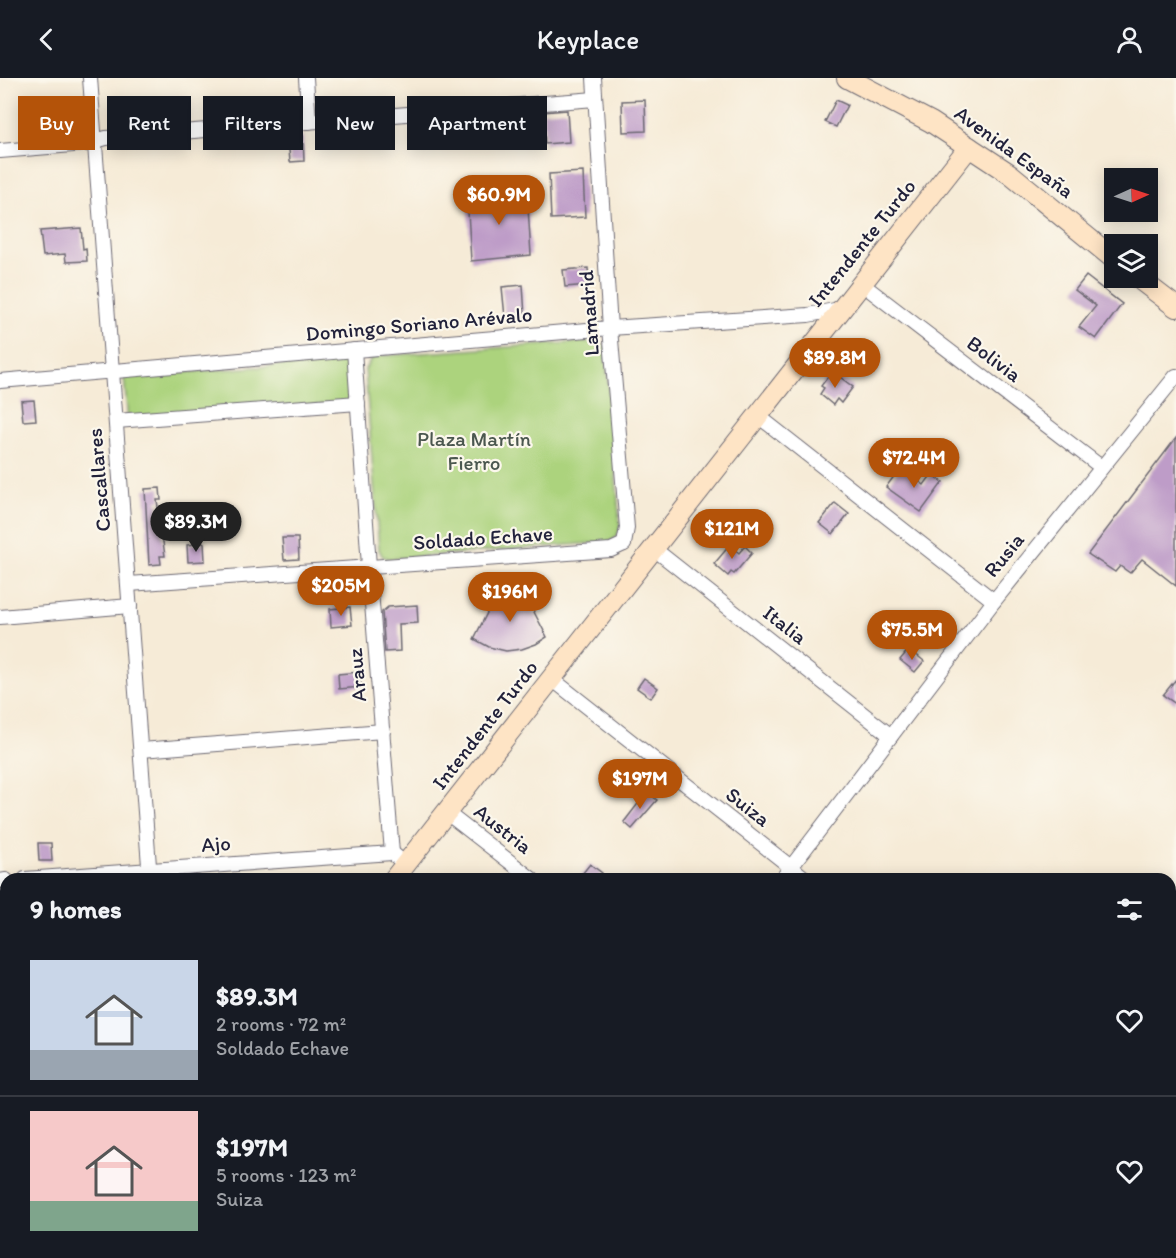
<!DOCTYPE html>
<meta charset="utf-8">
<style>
:root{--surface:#171b24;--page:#20242c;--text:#f1f3f6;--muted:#9ea1a6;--line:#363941;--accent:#b45309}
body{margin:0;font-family:Itim,sans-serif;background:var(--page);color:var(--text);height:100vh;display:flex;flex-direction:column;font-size:22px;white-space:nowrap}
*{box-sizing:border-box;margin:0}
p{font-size:20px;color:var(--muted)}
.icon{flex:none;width:33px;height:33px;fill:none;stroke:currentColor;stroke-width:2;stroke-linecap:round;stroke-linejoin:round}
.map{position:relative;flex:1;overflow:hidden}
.sheet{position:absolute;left:0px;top:795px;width:1176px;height:386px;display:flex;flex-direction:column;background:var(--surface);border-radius:18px 18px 0 0;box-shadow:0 3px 15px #0003}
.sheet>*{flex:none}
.guide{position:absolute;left:18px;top:18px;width:600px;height:54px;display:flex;gap:12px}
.needle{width:39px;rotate:87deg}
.fabs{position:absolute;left:1104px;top:90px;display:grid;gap:12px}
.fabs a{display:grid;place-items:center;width:54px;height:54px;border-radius:0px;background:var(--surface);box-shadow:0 3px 15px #0003;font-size:30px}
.price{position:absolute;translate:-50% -51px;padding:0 14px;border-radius:21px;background:var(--accent);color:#fff;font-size:20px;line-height:39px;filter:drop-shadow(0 2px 3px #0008)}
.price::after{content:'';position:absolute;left:50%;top:36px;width:18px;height:14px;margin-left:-9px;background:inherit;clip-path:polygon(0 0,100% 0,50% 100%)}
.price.selected{background:#222;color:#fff}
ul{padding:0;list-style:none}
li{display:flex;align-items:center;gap:18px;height:150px;padding:0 30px}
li+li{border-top:2px solid var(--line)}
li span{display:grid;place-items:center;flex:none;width:168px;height:120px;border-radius:0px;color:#555}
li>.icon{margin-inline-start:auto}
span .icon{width:72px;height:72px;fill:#fffc;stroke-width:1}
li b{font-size:26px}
h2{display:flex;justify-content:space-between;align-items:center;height:72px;padding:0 30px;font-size:26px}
.chip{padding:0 21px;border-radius:0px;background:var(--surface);box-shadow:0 3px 15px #0003;font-size:21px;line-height:54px}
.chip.selected{background:var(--accent);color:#fff}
header{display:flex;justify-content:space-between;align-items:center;height:78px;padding:0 30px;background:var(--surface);font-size:27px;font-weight:600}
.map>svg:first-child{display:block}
.green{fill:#acd37d;stroke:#677a5c;stroke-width:1.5}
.building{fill:#be9cc8}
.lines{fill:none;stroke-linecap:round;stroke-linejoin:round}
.street-casing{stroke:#6c6872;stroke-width:16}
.secondary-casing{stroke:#6c6872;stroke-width:22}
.street{stroke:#fff;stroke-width:14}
.secondary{stroke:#fee4c5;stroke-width:20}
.labels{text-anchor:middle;stroke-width:4.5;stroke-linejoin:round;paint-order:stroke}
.street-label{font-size:21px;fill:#22223b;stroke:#fbf7ec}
.park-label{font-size:21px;fill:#4b574f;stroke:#fbf7ec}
</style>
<header><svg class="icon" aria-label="back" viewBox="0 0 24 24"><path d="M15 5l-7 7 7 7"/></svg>Keyplace<svg class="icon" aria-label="person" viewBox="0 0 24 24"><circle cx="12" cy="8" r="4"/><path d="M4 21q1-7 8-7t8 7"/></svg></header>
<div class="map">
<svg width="1176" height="1180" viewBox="0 0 1176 1180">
<rect width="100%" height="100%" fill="#fbf7ec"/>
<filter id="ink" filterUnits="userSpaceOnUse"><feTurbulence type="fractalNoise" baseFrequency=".0167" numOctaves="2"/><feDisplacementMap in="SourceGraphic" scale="12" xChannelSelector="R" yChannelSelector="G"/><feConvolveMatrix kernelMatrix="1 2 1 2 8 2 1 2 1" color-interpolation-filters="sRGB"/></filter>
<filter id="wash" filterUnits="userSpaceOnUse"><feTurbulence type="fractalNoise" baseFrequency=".008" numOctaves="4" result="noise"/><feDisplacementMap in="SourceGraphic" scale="24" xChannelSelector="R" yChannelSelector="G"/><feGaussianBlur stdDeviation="1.35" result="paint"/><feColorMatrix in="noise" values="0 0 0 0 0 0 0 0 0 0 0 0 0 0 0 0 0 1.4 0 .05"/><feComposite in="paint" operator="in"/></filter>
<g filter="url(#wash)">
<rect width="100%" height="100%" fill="#f6ebd7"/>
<!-- green -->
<g class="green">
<path d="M 597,263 L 605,268 L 620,448 C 618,458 617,461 607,464 L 390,481 L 383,479 L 379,472 L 365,291 L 371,281 L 378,278 Z"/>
<path d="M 349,282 L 352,324 L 128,343 L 124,299 Z"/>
</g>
<g id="blocks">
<!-- building -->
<g class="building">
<path d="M 645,22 L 646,53 L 623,54 L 622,23 Z"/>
<path d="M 836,22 L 847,27 L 836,49 L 825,44 Z"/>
<path d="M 567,32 L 569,64 L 545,66 L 543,34 Z"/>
<path d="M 303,58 L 304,83 L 290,84 L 288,59 Z"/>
<path d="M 583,94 L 585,139 L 551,141 L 549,96 Z"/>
<path d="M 527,113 L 531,177 L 471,183 L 467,117 Z"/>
<path d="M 81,150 L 83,171 L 86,170 L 87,183 L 66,184 L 65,176 L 43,178 L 40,153 Z"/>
<path d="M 588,190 L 589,207 L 565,209 L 563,192 Z"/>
<path d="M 1086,198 L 1122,226 L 1096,261 L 1079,249 L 1096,228 L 1075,212 Z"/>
<path d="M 523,207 L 525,238 L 505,239 L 502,209 Z"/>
<path d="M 832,293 L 853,309 L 841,325 L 837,321 L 833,327 L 820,316 L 824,310 L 821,308 Z"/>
<path d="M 34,322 L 36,342 L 23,343 L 21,323 Z"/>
<path d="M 1176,360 L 1176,508 L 1142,481 L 1130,495 L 1120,488 L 1115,494 L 1088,476 Z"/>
<path d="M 901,389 L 924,407 L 932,396 L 943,404 L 921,434 L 886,409 Z"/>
<path d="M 160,410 L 161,422 L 157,422 L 165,478 L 160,478 L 161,486 L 149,487 L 145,411 Z"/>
<path d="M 835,425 L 849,436 L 833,456 L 819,445 Z"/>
<path d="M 282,460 L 298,460 L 299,481 L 284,482 Z"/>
<path d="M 204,465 L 205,483 L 188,484 L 187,467 Z"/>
<path d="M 730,467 L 739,475 L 745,468 L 752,475 L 734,496 L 731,494 L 728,498 L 714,486 Z"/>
<path d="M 521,509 L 547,559 L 536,566 L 522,571 L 506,573 L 489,569 L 474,561 L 499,511 Z"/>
<path d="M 417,527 L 418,545 L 399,546 L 400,573 L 385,574 L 382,534 L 388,529 Z"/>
<path d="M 350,529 L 352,547 L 331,549 L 330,531 Z"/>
<path d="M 909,571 L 924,583 L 915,594 L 900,582 Z"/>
<path d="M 360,594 L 361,609 L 339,611 L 338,596 Z"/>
<path d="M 644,600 L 658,610 L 651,620 L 637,610 Z"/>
<path d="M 1176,601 L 1176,626 L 1163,617 Z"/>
<path d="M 647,714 L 657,722 L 632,751 L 624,744 Z"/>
<path d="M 38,765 L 51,765 L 52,783 L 39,783 Z"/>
<path d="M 590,786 L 602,795 L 598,801 L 578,801 Z"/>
</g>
</g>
</g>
<g filter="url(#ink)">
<use href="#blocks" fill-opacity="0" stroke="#6c6872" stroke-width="1.5"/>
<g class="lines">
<defs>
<g id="street">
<path d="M 90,0 L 150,801"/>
<path d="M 306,0 L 309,44"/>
<path d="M 594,0 L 610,250 L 627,450 L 624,466"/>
<path d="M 0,73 L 85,66 L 106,60 L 595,21"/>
<path d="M 862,206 L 1101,389"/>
<path d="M 354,272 L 369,488 L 392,775"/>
<path d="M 0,303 L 610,250 L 808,237 L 840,231"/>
<path d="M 757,337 L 994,523"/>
<path d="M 116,343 L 358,325"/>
<path d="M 653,470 L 891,658"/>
<path d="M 129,506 L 611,472 L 624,466"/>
<path d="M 0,539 L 130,528"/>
<path d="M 552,601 L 806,801"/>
<path d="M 141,672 L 383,653"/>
<path d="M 447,735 L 532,801"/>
<path d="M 25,801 L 392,775 L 398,780"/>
<path d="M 782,801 L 994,523 L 1176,298"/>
<path d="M 0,803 L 6,802"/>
<path d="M 0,943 L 6,943"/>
<path d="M 0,1083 L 6,1083"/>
<path d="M 1170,1089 L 1176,1094"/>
<path d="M 192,1174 L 199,1180"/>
<path d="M 459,1174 L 466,1180"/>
<path d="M 737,1174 L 745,1180"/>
<path d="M 1004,1174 L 1011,1180"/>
<path d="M 482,1180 L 486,1174"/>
<path d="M 866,1180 L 870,1174"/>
</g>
<g id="secondary">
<path d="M 847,0 L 931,44 L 1010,96 L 1114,181"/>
<path d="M 1138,200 L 1176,229"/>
<path d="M 394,801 L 969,69"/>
<path d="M 98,1180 L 102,1174"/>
</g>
</defs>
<!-- street casing -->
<use href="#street" class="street-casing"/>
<!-- secondary casing -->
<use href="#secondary" class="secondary-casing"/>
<!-- street -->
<use href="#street" class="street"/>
<!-- secondary -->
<use href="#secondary" class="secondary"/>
</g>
</g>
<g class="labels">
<!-- street labels -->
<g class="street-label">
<text transform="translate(1014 74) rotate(36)" y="7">Avenida España</text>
<text transform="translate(862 165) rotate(-51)" y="7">Intendente Turdo</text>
<text transform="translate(589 235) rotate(-94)" y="7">Lamadrid</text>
<text transform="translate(419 246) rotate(-5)" y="7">Domingo Soriano Arévalo</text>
<text transform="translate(994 281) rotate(37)" y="7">Bolivia</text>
<text transform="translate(99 402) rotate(-95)" y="7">Cascallares</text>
<text transform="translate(483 460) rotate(-4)" y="7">Soldado Echave</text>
<text transform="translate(1004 477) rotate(-51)" y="7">Rusia</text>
<text transform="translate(785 547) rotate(38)" y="7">Italia</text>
<text transform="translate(357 597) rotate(-95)" y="7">Arauz</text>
<text transform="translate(485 647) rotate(-52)" y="7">Intendente Turdo</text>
<text transform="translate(748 729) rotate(38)" y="7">Suiza</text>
<text transform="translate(503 751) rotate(38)" y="7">Austria</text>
<text transform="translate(216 766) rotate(-4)" y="7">Ajo</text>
</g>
<!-- park labels -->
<g class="park-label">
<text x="474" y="368">Plaza Martín<tspan x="474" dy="24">Fierro</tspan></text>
</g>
</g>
</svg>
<div class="fabs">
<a><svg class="needle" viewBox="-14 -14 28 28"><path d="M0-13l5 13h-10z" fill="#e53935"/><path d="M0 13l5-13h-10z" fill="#9ea1a6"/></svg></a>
<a><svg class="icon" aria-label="layers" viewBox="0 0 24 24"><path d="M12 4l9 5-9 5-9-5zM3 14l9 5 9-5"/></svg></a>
</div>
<b class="price" style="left:499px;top:148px">$60.9M</b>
<b class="price" style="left:835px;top:311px">$89.8M</b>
<b class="price" style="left:914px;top:411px">$72.4M</b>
<b class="price selected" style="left:196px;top:475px">$89.3M</b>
<b class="price" style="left:732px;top:482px">$121M</b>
<b class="price" style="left:341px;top:539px">$205M</b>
<b class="price" style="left:510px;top:545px">$196M</b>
<b class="price" style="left:912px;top:583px">$75.5M</b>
<b class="price" style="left:640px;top:732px">$197M</b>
<div class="guide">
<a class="chip selected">Buy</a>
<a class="chip">Rent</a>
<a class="chip">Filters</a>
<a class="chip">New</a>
<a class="chip">Apartment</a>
</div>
<section class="sheet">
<h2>9 homes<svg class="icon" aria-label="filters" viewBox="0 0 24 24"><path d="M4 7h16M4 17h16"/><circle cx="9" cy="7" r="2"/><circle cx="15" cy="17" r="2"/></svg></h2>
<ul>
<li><span style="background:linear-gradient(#c9d6e8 75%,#9aa5b1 0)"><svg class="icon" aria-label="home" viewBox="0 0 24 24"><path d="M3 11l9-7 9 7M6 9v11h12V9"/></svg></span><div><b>$89.3M</b><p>2 rooms · 72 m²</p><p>Soldado Echave</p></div><svg class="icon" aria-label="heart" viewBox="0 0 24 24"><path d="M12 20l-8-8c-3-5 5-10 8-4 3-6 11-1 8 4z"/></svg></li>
<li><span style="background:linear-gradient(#f6c9c9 75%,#7fa58c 0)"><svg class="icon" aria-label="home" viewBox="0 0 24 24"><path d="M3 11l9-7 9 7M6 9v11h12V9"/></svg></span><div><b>$197M</b><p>5 rooms · 123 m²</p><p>Suiza</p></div><svg class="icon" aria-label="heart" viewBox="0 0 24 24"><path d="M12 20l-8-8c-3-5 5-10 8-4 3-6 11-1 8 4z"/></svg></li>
</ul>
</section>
</div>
